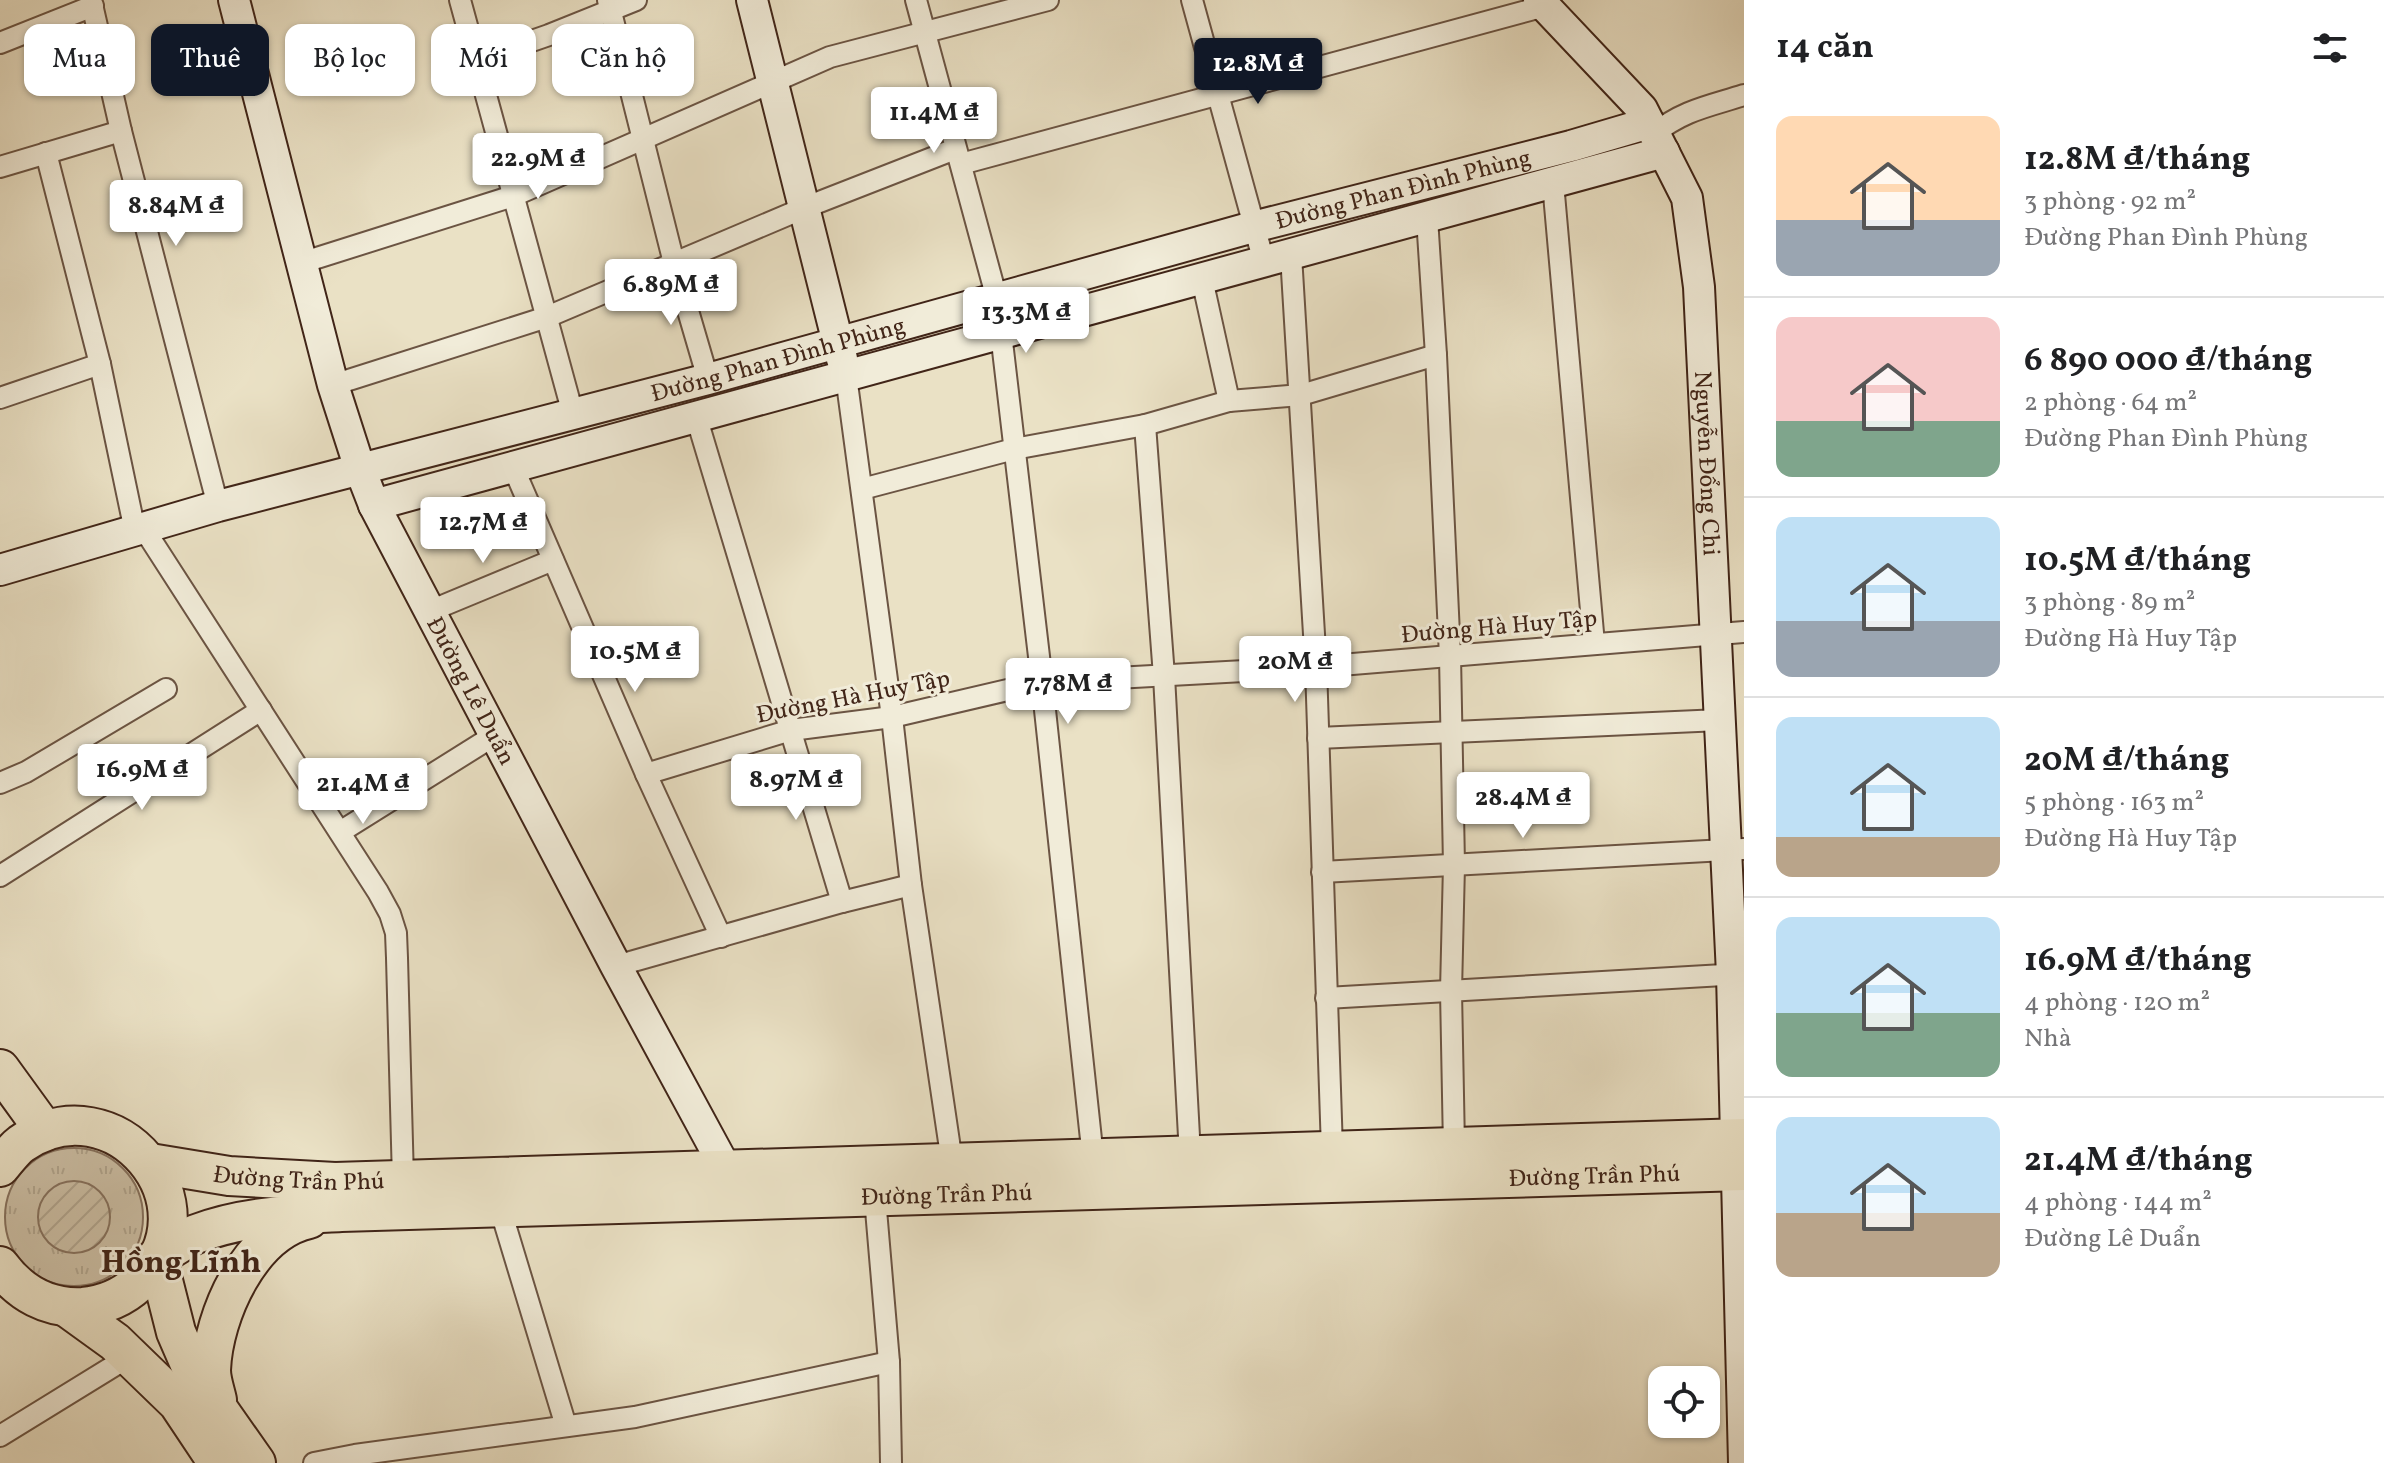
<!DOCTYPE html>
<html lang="vi">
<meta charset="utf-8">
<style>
:root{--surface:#fff;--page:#f6f6f6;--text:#202124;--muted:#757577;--line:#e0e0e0;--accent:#111827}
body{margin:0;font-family:Vollkorn,serif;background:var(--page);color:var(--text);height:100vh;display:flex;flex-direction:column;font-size:30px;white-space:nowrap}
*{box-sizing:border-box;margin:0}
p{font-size:26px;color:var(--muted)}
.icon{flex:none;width:44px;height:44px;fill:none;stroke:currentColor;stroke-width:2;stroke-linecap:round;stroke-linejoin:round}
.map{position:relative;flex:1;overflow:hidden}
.details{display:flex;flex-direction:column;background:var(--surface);width:640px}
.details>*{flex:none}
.banner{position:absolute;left:24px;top:24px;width:760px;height:72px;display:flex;gap:16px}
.fabs{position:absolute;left:1648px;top:1366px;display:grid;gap:16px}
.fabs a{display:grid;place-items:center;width:72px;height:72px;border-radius:16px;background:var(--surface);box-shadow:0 2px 6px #0004;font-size:40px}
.price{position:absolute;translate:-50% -68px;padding:0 18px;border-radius:8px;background:#fff;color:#222;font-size:26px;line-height:52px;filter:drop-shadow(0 2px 4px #0008)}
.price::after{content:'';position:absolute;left:50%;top:48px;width:24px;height:18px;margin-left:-12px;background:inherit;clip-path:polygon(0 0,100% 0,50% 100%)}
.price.current{background:var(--accent);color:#fff}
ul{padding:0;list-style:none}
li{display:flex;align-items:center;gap:24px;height:200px;padding:0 32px}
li+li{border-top:2px solid var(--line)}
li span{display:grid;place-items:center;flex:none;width:224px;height:160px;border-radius:16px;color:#555}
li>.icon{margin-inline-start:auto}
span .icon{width:96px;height:96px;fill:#fffc;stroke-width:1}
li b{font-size:34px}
h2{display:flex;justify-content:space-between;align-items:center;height:96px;padding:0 32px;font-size:34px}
.chip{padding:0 28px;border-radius:16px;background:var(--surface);box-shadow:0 2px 6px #0004;font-size:28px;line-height:72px}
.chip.current{background:var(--accent);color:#fff}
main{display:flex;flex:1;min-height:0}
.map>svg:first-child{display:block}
.grass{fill:url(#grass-tufts);stroke:#877360;stroke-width:2}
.garden{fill:url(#garden-furrows);stroke:#877360;stroke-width:2}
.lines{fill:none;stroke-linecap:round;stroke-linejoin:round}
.street-casing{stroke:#6b5443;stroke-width:24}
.secondary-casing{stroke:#412518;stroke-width:34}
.highway-casing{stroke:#412518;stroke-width:42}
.street{stroke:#f1ecd9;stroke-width:20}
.secondary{stroke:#f1ecd9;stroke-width:30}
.highway{stroke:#eae1c5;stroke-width:38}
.labels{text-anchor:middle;stroke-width:6;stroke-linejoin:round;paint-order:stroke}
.street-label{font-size:24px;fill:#412518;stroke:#f1ecd9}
.district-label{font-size:32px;font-weight:bold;fill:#412518;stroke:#f1ecd9}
</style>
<main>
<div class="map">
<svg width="1744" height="1463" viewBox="0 0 1744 1463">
<defs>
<pattern id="grass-tufts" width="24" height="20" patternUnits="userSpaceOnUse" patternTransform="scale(2)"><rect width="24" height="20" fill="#cdc1a8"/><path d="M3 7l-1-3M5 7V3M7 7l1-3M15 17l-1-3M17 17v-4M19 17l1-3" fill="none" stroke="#b1a690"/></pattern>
<pattern id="garden-furrows" width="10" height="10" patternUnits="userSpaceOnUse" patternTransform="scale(2)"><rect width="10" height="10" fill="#cdc1a8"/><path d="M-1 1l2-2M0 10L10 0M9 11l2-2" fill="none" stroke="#b1a690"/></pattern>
</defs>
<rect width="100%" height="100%" fill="#eae1c5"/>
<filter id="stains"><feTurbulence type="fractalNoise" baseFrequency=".0025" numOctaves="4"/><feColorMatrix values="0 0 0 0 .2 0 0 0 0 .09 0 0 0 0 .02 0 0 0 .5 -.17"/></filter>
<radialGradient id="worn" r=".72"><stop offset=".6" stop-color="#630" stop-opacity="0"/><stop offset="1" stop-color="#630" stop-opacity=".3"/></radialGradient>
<!-- grass -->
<circle class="grass" cx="74" cy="1217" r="69"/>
<!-- garden -->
<circle class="garden" cx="74" cy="1217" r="36"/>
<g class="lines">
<defs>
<g id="street">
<path d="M 91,0 L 121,131 L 218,506"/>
<path d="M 460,0 L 573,414"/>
<path d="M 608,0 L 674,263 L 708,379"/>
<path d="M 916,0 L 997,299 L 1042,682 L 1093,1158"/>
<path d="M 1192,0 L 1264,262"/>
<path d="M 0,43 L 93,6"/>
<path d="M 477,60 L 549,35 L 636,0"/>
<path d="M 1654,134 C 1683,110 1710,106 1744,95"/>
<path d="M 46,153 L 100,364 L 135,531"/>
<path d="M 961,164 L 1545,6"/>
<path d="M 0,167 L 121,131"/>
<path d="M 1553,183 L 1594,644"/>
<path d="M 1427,218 L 1436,355 L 1450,656 L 1454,865 L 1451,991 L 1454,1147"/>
<path d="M 1291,255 L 1316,667 L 1332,1150"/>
<path d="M 301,263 L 513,196 L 830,57 L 1048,0"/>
<path d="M 1202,279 L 1229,401"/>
<path d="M 846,376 L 892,717 L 911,885 L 952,1162"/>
<path d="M 333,385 L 547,317 L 804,208 L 955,149"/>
<path d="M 0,398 L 100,364"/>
<path d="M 696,416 L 842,902"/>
<path d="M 1145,425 L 1164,676 L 1190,1155"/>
<path d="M 513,467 L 646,774 L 721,937"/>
<path d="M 862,489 L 1014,449 L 1145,425 L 1229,401 L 1301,395 L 1436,355"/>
<path d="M 144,529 L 378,892 L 390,914 L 396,933 L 397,958 L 403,1180"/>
<path d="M 430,611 L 553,560"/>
<path d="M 1318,738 L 1720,720"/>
<path d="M 646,774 L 791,730 L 892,717 L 1042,682 L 1316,667 L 1744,632"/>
<path d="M 0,783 L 26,772 L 166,689"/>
<path d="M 340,832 L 495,735"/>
<path d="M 1322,872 L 1744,849"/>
<path d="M 0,876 L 261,710"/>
<path d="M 616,966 L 842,902 L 911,885"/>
<path d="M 1326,998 L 1741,974"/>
<path d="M 875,1198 L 889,1362 L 891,1463"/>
<path d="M 500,1208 L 566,1426"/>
<path d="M 0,1436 L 130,1356"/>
<path d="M 314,1463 L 355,1455 L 635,1417 L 889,1362"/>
</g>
<g id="secondary">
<path id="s1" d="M 234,0 L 333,385 L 360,469 L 374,505 L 616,966 L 726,1169"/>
<path d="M 752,0 L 842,359"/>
<path id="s2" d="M 1539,0 L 1642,109 L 1687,198 L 1699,287 L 1732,974 L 1744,1463"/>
<path d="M 374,505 L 1664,152"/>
<path id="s3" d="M 0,570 L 218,506 L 708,379 L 1253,227 L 1571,146 L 1649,123"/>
</g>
<g id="highway">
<path d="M 0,1069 L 45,1131"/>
<path id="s4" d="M 150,1163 L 229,1176 L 335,1182 L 1744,1138"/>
<path d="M 0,1167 C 7,1159 13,1150 21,1144 C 114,1078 221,1206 138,1283 C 123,1297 104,1305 83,1307 C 48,1309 20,1293 0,1266"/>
<path d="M 68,1308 L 115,1342 L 178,1403 L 218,1463"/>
<path d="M 217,1400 C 215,1391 211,1380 211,1370 C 213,1315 250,1232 309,1219"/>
<path id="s5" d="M 256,1463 L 195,1376 L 176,1332 L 157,1257 C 170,1250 183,1240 196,1234 C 243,1216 291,1215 341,1212 L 1744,1171"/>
</g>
</defs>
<!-- street casing -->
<use href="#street" class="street-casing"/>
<!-- secondary casing -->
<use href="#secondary" class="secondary-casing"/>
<!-- highway casing -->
<use href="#highway" class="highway-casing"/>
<!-- street -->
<use href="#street" class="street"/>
<!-- secondary -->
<use href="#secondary" class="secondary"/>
<!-- highway -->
<use href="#highway" class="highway"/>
</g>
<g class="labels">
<!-- street labels -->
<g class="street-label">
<text dy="8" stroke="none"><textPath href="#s3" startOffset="1454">Đường Phan Đình Phùng</textPath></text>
<text dy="8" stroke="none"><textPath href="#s3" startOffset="806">Đường Phan Đình Phùng</textPath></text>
<text dy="8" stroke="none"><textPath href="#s2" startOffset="516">Nguyễn Đổng Chi</textPath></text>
<text transform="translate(1499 626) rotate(-5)" y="8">Đường Hà Huy Tập</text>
<text dy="8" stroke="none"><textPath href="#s1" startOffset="734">Đường Lê Duẩn</textPath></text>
<text transform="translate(853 696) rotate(-11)" y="8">Đường Hà Huy Tập</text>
<text dy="8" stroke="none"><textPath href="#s4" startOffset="150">Đường Trần Phú</textPath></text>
<text dy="8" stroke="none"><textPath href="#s5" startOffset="1678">Đường Trần Phú</textPath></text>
<text dy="8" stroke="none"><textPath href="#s5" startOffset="1030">Đường Trần Phú</textPath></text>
</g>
<!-- district labels -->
<g class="district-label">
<text x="181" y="1272">Hồng Lĩnh</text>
</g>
</g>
<rect width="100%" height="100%" filter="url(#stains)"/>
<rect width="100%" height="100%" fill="url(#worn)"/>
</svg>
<div class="fabs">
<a><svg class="icon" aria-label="locate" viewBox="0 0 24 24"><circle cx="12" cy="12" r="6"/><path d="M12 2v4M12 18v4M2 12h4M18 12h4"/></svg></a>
</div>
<b class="price current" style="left:1258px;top:106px">12.8M ₫</b>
<b class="price" style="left:934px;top:155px">11.4M ₫</b>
<b class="price" style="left:538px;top:201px">22.9M ₫</b>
<b class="price" style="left:176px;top:248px">8.84M ₫</b>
<b class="price" style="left:671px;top:327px">6.89M ₫</b>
<b class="price" style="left:1026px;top:355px">13.3M ₫</b>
<b class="price" style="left:483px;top:565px">12.7M ₫</b>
<b class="price" style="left:635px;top:694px">10.5M ₫</b>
<b class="price" style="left:1295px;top:704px">20M ₫</b>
<b class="price" style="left:1068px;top:726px">7.78M ₫</b>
<b class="price" style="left:142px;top:812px">16.9M ₫</b>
<b class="price" style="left:796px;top:822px">8.97M ₫</b>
<b class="price" style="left:363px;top:826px">21.4M ₫</b>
<b class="price" style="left:1523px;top:840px">28.4M ₫</b>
<div class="banner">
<a class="chip">Mua</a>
<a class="chip current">Thuê</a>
<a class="chip">Bộ lọc</a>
<a class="chip">Mới</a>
<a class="chip">Căn hộ</a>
</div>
</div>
<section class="details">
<h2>14 căn<svg class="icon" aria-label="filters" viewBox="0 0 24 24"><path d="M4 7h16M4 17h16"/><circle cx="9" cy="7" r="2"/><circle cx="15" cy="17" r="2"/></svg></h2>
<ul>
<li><span style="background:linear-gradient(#ffd9b3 65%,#9aa5b1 0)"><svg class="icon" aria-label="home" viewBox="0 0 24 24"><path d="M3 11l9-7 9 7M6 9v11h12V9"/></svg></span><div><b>12.8M ₫/tháng</b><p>3 phòng · 92 m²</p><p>Đường Phan Đình Phùng</p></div></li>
<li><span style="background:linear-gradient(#f6c9c9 65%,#7fa58c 0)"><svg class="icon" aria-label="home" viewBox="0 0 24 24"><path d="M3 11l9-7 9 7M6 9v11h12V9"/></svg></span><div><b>6 890 000 ₫/tháng</b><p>2 phòng · 64 m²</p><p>Đường Phan Đình Phùng</p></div></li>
<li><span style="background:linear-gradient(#bfe0f5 65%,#9aa5b1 0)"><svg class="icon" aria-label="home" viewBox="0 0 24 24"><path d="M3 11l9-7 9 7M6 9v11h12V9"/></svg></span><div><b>10.5M ₫/tháng</b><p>3 phòng · 89 m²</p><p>Đường Hà Huy Tập</p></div></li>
<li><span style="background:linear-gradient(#bfe0f5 75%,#b9a48a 0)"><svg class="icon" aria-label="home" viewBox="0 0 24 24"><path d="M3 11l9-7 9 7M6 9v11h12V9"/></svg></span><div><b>20M ₫/tháng</b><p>5 phòng · 163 m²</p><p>Đường Hà Huy Tập</p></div></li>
<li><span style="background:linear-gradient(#bfe0f5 60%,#7fa58c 0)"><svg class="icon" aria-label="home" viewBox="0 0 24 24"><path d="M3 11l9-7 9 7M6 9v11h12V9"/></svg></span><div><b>16.9M ₫/tháng</b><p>4 phòng · 120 m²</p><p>Nhà</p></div></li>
<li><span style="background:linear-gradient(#bfe0f5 60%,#b9a48a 0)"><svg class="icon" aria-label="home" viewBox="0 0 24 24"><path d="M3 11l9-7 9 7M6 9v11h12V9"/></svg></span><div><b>21.4M ₫/tháng</b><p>4 phòng · 144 m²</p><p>Đường Lê Duẩn</p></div></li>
</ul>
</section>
</main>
